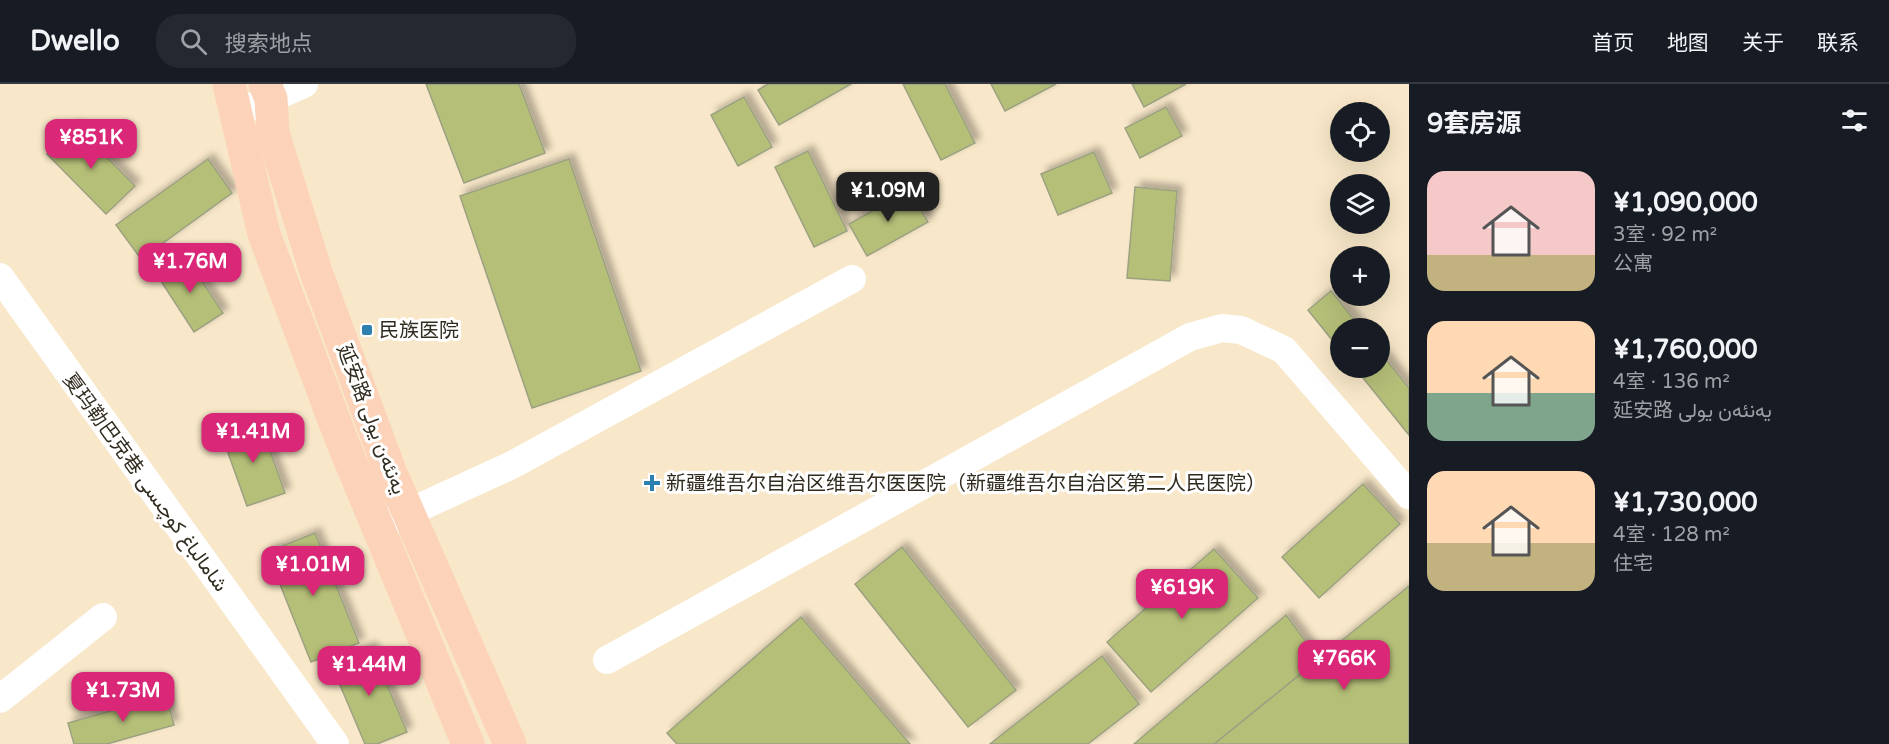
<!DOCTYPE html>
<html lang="zh">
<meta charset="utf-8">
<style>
:root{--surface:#171b24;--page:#242831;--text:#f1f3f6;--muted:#9ea1a6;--line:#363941;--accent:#db2777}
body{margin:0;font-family:"Varela Round",Vazirmatn,"Noto Sans SC",sans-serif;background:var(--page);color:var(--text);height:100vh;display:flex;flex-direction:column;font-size:22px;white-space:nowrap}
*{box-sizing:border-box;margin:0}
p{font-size:20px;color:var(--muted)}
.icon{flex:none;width:33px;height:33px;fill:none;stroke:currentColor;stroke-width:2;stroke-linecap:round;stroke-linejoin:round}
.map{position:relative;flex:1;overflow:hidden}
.panel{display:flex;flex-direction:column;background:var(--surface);width:480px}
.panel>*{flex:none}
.controls{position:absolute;left:1330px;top:18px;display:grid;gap:12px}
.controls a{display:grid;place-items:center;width:60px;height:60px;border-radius:50%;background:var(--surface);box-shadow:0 6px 24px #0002;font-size:30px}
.price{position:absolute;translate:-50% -51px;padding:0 14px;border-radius:12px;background:var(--accent);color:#fff;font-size:20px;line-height:39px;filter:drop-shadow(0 2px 3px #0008)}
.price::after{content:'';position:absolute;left:50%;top:36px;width:18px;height:14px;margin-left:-9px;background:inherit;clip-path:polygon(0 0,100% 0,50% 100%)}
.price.selected{background:#222;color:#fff}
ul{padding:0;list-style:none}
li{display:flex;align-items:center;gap:18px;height:150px;padding:0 18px}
li span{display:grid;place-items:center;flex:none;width:168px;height:120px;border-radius:18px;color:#555}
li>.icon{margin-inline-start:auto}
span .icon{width:72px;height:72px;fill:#fffc;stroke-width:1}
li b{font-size:26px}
h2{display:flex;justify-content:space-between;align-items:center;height:72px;padding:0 18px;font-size:26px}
header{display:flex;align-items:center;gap:36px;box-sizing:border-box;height:84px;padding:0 30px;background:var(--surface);border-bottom:2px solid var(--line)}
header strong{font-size:28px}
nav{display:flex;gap:33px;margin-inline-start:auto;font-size:21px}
.search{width:420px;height:54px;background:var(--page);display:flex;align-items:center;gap:15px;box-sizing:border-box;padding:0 21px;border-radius:24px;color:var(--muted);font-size:22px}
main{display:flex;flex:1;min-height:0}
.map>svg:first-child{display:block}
.building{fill:#b6bf78;stroke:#9ca182;stroke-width:1.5;filter:url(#shadow)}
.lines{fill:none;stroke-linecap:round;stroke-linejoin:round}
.minor{stroke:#fff;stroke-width:28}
.major{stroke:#fcd3b9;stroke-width:33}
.poi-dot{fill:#2d81b1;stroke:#fff;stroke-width:2}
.labels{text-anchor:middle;stroke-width:6;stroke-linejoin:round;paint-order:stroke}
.poi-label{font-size:20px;fill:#322c20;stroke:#fff;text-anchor:start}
.street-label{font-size:20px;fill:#322c20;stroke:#fff}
</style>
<header>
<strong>Dwello</strong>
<div class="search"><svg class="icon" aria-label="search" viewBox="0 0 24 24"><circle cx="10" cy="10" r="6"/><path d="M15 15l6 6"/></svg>搜索地点</div>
<nav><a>首页</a><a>地图</a><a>关于</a><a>联系</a></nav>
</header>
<main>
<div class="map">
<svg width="1409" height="660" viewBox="0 0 1409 660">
<defs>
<filter id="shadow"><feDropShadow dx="5.5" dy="-5.5" stdDeviation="3" flood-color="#0004"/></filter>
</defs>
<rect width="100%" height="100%" fill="#f8e7c8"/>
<!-- building -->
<g class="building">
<path d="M 426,0 L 519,0 L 545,69 L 464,99 Z"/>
<path d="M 768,0 L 851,0 L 779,41 L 758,6 Z"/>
<path d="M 903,0 L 945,0 L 975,59 L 941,76 Z"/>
<path d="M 991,0 L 1056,0 L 1005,27 Z"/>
<path d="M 1132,0 L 1186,0 L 1144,23 Z"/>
<path d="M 744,13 L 772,63 L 738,82 L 711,31 Z"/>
<path d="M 1166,23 L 1182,52 L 1140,74 L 1125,44 Z"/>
<path d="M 76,42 L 135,102 L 106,130 L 47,70 Z"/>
<path d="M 808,67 L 847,147 L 814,163 L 775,83 Z"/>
<path d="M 1094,68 L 1112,109 L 1058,131 L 1041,90 Z"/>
<path d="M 208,75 L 232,109 L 141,175 L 116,141 Z"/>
<path d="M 569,75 L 641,287 L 532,324 L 460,112 Z"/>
<path d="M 1135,103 L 1177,107 L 1170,197 L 1127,194 Z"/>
<path d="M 909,106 L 928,138 L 867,172 L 849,140 Z"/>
<path d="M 186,173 L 223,229 L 194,248 L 157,191 Z"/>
<path d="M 1331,207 L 1361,244 L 1341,244 L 1341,267 L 1308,226 Z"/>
<path d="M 1380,268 L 1409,304 L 1409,351 L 1355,284 L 1380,284 Z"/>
<path d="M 260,339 L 285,409 L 247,422 L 222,352 Z"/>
<path d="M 1363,400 L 1400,440 L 1319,514 L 1282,473 Z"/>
<path d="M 315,449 L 359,559 L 311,578 L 267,468 Z"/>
<path d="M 902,463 L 1016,606 L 968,643 L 855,500 Z"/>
<path d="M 1214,465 L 1258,514 L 1151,608 L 1107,558 Z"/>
<path d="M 1409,502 L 1409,660 L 1214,660 L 1319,575 Z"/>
<path d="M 1286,531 L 1319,575 L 1214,660 L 1134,660 Z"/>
<path d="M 801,533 L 910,660 L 677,660 L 667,649 Z"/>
<path d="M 371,563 L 407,648 L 377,660 L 365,660 L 331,580 Z"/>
<path d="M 1102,572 L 1139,620 L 1088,660 L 990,660 Z"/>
<path d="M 166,611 L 174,641 L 107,660 L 74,660 L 68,639 Z"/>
</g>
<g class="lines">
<!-- minor -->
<g class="minor">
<path d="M 236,30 L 304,0"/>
<path d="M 0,193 L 335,660"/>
<path d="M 388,438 L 512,381 L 852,195"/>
<path d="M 607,576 L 1190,253 L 1222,244 L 1241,246 L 1284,266 L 1409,411"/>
<path d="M 0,615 L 103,533"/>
</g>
<!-- major -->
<g class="major">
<path d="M 229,0 L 264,150 L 342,357 L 468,660"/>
<path d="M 265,0 L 271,15 L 273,49 L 316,188 L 390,387 L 510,660"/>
</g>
</g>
<!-- markers -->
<g class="poi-dot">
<rect x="361" y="240" width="12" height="12" rx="3"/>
<path d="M649 390h6v6h6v6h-6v6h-6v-6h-6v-6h6z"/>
</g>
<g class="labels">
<!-- poi labels -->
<g class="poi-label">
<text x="379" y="253">民族医院</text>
<text x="666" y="406">新疆维吾尔自治区维吾尔医医院（新疆维吾尔自治区第二人民医院）</text>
</g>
<!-- street labels -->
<g class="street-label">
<text transform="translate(372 335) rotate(69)" y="7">延安路 يەنئەن يولى</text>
<text transform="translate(146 398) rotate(54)" y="7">夏玛勒巴克巷 شامالباغ كوچىسى</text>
</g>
</g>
</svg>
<div class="controls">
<a><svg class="icon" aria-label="locate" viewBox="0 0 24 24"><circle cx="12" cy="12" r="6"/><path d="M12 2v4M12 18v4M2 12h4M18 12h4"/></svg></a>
<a><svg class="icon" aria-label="layers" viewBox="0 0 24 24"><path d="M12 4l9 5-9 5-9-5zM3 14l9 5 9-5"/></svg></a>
<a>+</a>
<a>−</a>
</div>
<b class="price" style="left:91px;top:86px">¥851K</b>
<b class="price selected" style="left:888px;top:139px">¥1.09M</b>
<b class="price" style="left:190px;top:210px">¥1.76M</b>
<b class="price" style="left:253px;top:380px">¥1.41M</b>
<b class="price" style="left:313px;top:513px">¥1.01M</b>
<b class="price" style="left:1182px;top:536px">¥619K</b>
<b class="price" style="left:1344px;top:607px">¥766K</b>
<b class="price" style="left:369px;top:613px">¥1.44M</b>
<b class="price" style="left:123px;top:639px">¥1.73M</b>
</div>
<section class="panel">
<h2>9套房源<svg class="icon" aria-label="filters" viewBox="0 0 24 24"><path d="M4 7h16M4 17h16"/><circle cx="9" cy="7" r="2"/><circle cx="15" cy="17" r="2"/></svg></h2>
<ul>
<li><span style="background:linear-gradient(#f6c9c9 70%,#c2b280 0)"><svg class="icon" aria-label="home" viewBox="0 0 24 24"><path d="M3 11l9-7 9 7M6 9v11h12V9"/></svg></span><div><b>¥1,090,000</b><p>3室 · 92 m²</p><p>公寓</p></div></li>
<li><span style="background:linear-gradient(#ffd9b3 60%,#7fa58c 0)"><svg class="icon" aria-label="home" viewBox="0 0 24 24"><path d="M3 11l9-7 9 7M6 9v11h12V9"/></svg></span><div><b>¥1,760,000</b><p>4室 · 136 m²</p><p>延安路 يەنئەن يولى</p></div></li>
<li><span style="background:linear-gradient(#ffd9b3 60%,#c2b280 0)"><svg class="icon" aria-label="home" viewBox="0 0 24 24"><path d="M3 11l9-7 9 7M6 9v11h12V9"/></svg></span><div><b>¥1,730,000</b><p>4室 · 128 m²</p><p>住宅</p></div></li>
</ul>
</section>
</main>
